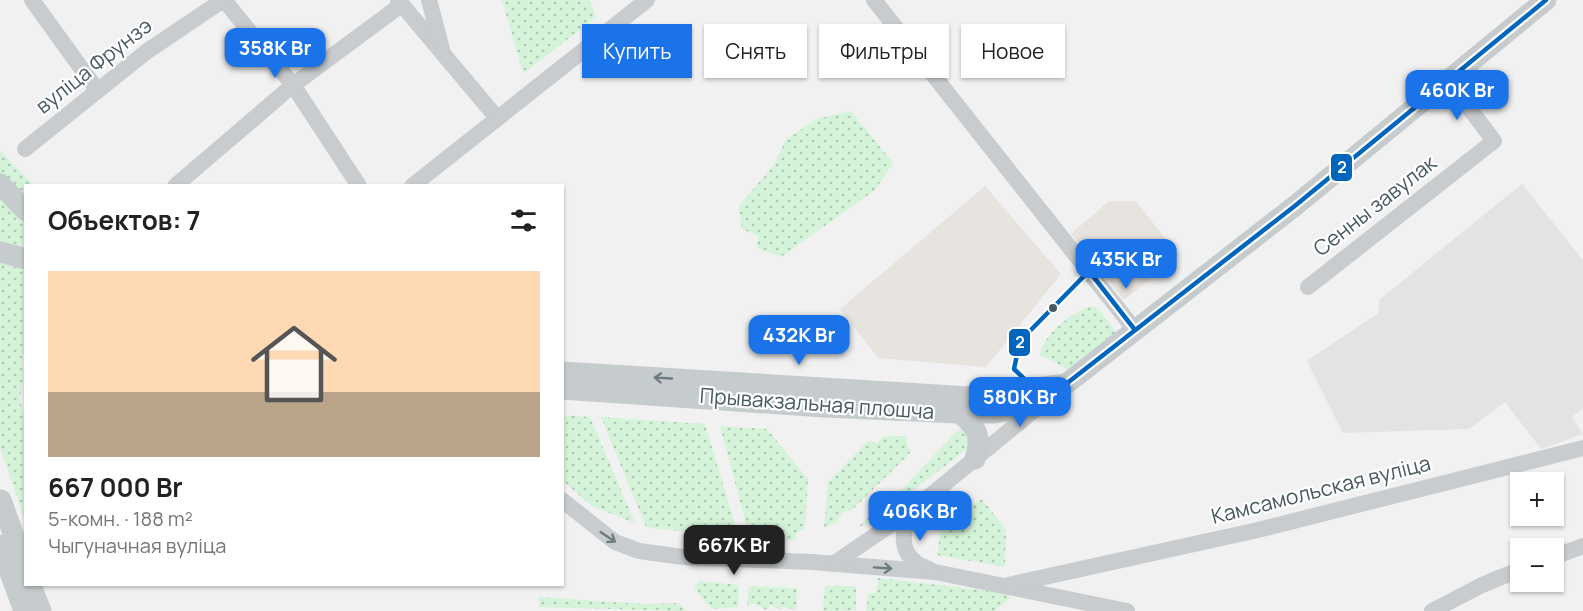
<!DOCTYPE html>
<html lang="ru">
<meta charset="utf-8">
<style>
:root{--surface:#fff;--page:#f2f2f2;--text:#222;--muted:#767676;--accent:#1a73e8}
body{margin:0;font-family:Manrope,sans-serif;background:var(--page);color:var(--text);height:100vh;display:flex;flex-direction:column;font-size:22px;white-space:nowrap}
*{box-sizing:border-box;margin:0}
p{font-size:20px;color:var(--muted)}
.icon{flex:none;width:33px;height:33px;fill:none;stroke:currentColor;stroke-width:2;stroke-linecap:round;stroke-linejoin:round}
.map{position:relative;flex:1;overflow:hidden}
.drawer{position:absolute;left:24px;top:184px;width:540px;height:402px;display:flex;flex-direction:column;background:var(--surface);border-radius:0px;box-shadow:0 2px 4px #0004}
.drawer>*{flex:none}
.banner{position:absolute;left:582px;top:24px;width:570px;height:54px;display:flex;gap:12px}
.fabs{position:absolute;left:1510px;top:472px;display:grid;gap:12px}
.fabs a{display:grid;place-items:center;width:54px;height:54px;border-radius:0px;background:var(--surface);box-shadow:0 2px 4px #0004;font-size:30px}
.price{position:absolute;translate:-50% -51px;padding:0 14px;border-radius:12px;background:var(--accent);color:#fff;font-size:20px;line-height:39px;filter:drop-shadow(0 2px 3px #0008)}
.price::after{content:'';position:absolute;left:50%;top:36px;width:18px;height:14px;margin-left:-9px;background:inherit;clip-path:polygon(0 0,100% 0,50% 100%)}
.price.active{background:#222;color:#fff}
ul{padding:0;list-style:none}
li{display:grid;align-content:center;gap:12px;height:318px;padding:0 24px}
li span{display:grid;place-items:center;height:186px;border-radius:0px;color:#555}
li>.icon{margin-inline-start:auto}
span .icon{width:108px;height:108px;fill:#fffc;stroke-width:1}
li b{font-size:26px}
h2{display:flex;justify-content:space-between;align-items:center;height:72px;padding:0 24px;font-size:26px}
.chip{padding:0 21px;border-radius:0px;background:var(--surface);box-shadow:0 2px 4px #0004;font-size:21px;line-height:54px}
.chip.active{background:var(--accent);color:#fff}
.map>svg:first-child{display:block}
.commercial{fill:#e7e3df}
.education{fill:#e3e2e4}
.grass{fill:url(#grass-dots)}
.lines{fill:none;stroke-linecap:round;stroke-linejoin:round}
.minor{stroke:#c8ccce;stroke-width:16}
.major{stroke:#c6cccd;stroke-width:21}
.major-bridge{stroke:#c6cccd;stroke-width:21}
.bus-1-casing{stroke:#fff;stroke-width:9}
.bus-1{stroke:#0065bd;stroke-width:4.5}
.oneway{stroke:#6c7c81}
.oneway2{stroke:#6d7c81}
.bus-dot{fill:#465a60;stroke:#fff;stroke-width:2}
.labels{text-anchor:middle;stroke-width:4.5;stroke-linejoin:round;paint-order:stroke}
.street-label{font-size:21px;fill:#465a60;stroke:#fff}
.line-badge{stroke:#fff;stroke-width:2}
.badge-label{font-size:16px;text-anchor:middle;font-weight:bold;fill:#fff}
</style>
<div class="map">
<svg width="1583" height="611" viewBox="0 0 1583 611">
<defs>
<pattern id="grass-dots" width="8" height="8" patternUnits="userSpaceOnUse" patternTransform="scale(1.5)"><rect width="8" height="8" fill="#d4f3d8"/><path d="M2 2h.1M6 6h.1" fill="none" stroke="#aec8b3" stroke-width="1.8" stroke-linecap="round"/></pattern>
</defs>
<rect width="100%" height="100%" fill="#f2f1f1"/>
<!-- commercial -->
<g class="commercial">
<path d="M 985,186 L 1061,274 L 986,367 L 878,358 L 840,309 Z"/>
<path d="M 1109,201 L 1136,201 L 1179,256 L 1124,300 L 1071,234 Z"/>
</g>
<!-- education -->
<path class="education" d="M 1522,184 L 1583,260 L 1583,408 L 1572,417 L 1583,434 L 1541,449 L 1505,402 L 1469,429 L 1343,433 L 1307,361 L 1378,313 L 1380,299 Z"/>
<!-- grass -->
<g class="grass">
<path d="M 502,0 L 589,0 L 596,17 L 523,74 Z"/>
<path d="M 851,111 L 893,163 L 875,190 L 781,257 L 757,248 L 758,236 L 742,229 L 739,206 L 773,166 L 786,140 L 816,119 Z"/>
<path d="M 0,150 L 34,186 L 26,186 L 25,203 L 0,176 Z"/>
<path d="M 0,196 L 25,223 L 25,248 L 0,242 Z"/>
<path d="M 0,262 L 12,263 L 25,270 L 26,351 L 22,356 L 23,380 L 20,399 L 25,422 L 25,522 L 0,446 Z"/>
<path d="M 1091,306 L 1098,309 L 1117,333 L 1067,369 L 1040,355 C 1044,333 1070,314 1091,306 Z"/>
<path d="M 562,415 L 590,417 L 635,523 L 592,506 L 563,481 Z"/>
<path d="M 601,417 L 705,424 L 739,538 L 646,527 Z"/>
<path d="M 720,426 L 767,429 L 808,479 L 805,528 L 796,534 L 796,541 L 749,535 Z"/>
<path d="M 959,429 L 966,430 L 971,446 L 873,521 L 857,528 L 900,491 Z"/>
<path d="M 884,436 L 907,436 L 907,446 L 911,452 L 852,510 C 843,511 840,513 838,522 L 824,528 L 828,482 L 868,441 L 878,443 Z"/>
<path d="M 982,499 L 1006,530 L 1005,567 L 937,555 L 942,523 Z"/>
<path d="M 878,578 L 1008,593 L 1010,598 L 995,611 L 866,611 L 868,593 L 876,593 Z"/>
<path d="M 700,581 L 739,585 L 738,607 L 711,609 L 694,587 Z"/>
<path d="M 749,586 L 797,588 L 796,610 L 783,607 L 781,610 L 771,605 L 767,610 L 754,604 L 747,607 Z"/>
<path d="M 825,586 L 856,586 L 856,610 L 823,611 Z"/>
<path d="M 539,597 L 643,604 L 679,603 L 686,611 L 539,607 Z"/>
</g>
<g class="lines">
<!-- minor -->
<g class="minor">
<path d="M 32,0 L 97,90"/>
<path d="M 224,0 L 293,85 L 359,186"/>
<path d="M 398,0 L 497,118"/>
<path d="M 429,0 L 442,49"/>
<path d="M 874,0 L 1135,330"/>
<path d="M 25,149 L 146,52 L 223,0"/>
<path d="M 175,186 L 293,85 L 401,5"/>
<path d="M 412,186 L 647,0"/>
<path d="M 1308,287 L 1494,141 L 1448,80"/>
<path d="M 562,500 L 615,542 L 639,551 L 683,557 L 812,562 L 935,572 L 1127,611"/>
<path d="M 913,511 C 898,535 900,559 929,569"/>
<path d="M 1554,557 L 1583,546"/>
<path d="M 833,564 L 914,509 L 1044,402"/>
<path d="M 1008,585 L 1258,530 L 1583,448"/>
<path d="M 1432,611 L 1482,585 L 1521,569"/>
</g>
<!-- major -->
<g class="major">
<path d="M 0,184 L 26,211"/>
<path d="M 0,252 L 26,259"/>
<path d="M 562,372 L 970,397 L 1066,384 L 1296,205 L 1546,0"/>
<path d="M 562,389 L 824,407 L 959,413 L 994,413 L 1018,409 L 1049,394"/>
<path d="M 959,413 C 978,427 982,437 975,459"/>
<path d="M 31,585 L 41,611"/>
</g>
<!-- major-bridge -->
<g class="major-bridge">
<path d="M 1,500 L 26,569"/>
<path d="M 0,545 L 24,611"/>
</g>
<defs>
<path id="bus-1" d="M 1135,330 L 1089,271 L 1020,341 L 1014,369 L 1036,390 L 1066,384 L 1296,205 L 1546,0"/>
</defs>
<!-- bus-1 casing -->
<use href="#bus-1" class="bus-1-casing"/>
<!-- bus-1 -->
<use href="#bus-1" class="bus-1"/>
</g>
<!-- one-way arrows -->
<defs><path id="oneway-shaft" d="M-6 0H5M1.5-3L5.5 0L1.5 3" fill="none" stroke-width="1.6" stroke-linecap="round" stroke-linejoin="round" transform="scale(1.5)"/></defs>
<use class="oneway" href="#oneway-shaft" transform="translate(663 378) rotate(-177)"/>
<g class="oneway2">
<use href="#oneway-shaft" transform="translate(608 537) rotate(34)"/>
<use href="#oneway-shaft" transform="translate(883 568) rotate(4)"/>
</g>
<!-- markers -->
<circle class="bus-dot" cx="1053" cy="308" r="5"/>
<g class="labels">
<!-- street labels -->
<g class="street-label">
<text transform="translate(94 66) rotate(-38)" y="7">вуліца Фрунзэ</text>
<text transform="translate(1375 206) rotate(-38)" y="7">Сенны завулак</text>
<text transform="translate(817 404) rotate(4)" y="7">Прывакзальная плошча</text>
<text transform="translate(1321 490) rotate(-14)" y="7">Камсамольская вуліца</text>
</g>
</g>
<g class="line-badge">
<rect x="1330" y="153" width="23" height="29" rx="6" fill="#0065bd"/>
<rect x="1008" y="328" width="23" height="29" rx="6" fill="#0065bd"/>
</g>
<g class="badge-label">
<text x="1342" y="173">2</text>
<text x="1020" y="348">2</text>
</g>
</svg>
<div class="fabs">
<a>+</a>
<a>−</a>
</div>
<b class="price" style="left:275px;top:79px">358K Br</b>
<b class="price" style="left:1457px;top:121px">460K Br</b>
<b class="price" style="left:1126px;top:290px">435K Br</b>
<b class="price" style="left:799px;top:366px">432K Br</b>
<b class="price" style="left:1020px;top:428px">580K Br</b>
<b class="price" style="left:920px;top:542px">406K Br</b>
<b class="price active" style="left:734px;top:576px">667K Br</b>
<div class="banner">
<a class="chip active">Купить</a>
<a class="chip">Снять</a>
<a class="chip">Фильтры</a>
<a class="chip">Новое</a>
</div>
<section class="drawer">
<h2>Объектов: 7<svg class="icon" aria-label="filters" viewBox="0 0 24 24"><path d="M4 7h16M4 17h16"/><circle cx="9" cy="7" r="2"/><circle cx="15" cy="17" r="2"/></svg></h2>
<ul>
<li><span style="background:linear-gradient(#ffd9b3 65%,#b9a48a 0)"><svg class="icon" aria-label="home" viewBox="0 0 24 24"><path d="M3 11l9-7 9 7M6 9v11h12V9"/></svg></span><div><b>667 000 Br</b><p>5-комн. · 188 m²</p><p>Чыгуначная вуліца</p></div></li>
</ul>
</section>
</div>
